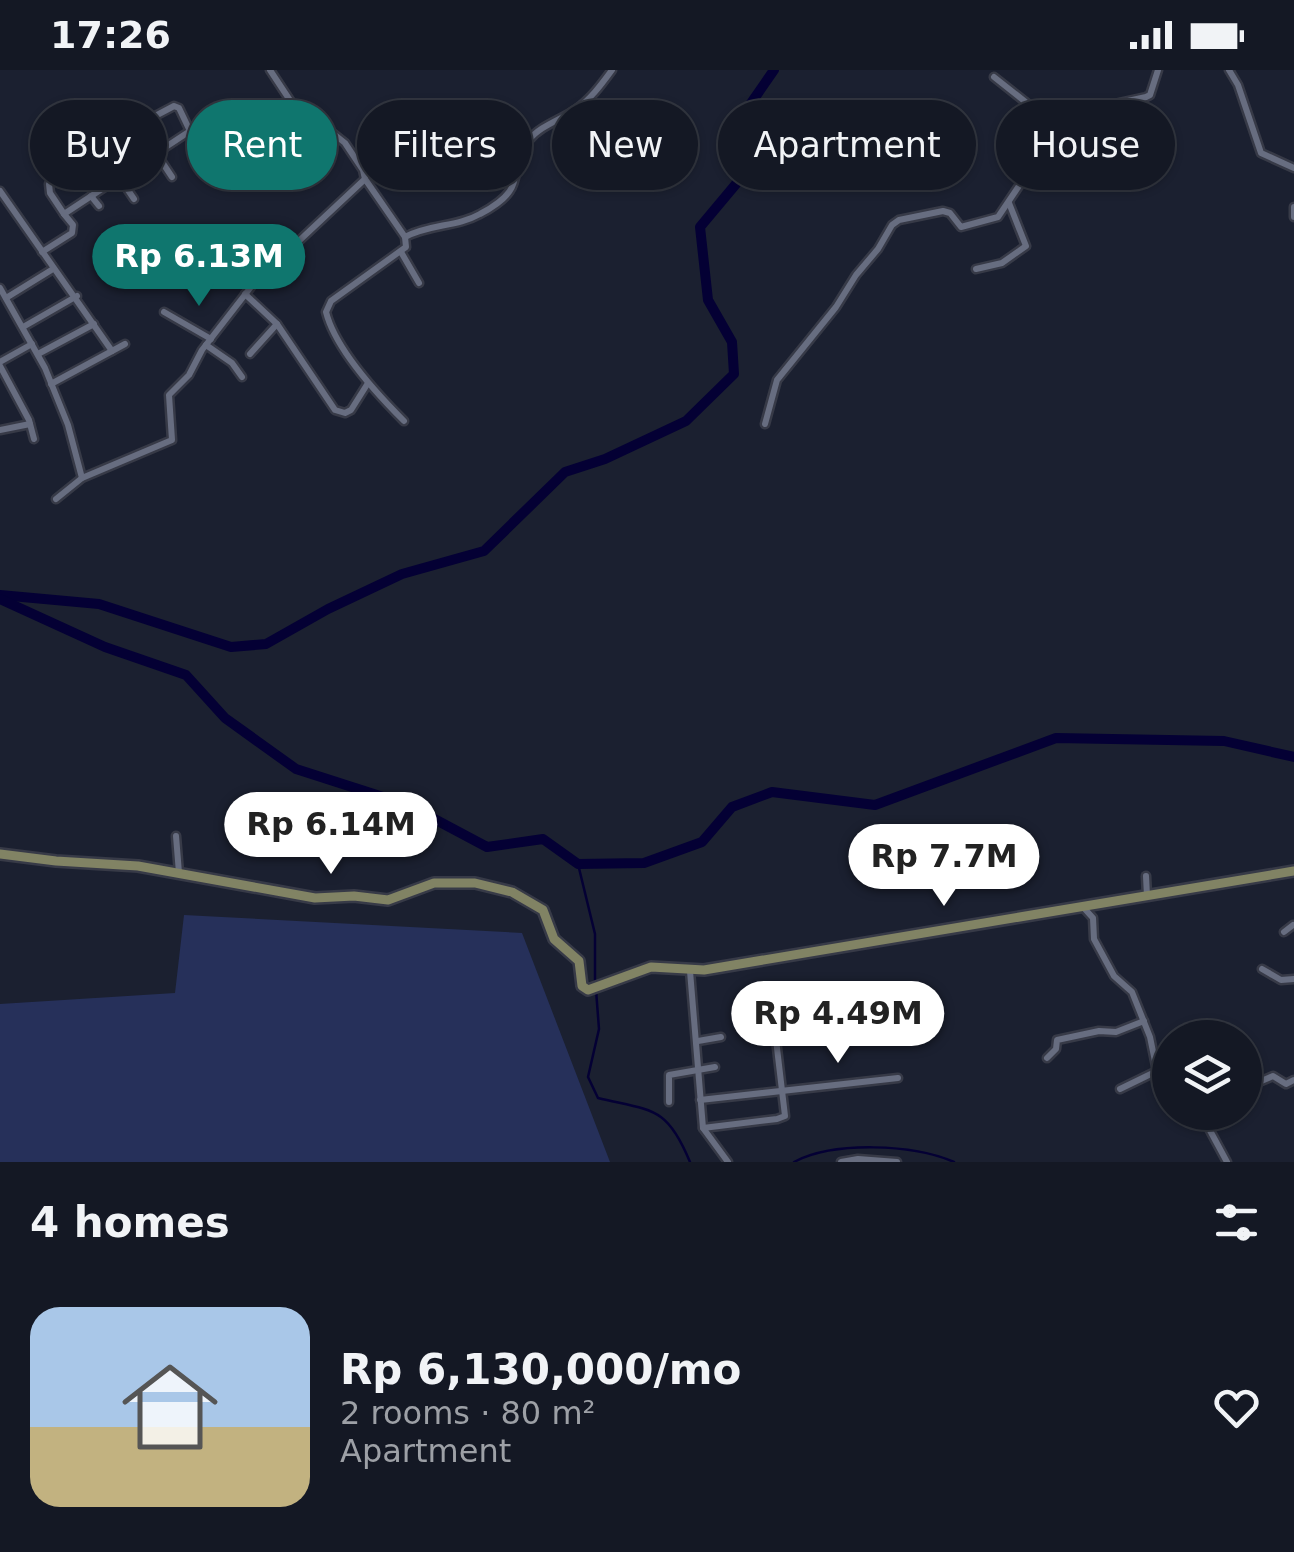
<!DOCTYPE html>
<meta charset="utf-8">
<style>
:root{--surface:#141824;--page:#1d212c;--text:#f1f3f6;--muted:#9da0a6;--line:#333741;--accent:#0f766e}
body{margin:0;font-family:"DejaVu Sans",sans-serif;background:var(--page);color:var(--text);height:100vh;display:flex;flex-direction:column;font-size:38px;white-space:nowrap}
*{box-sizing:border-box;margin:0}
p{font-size:32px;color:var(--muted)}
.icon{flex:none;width:55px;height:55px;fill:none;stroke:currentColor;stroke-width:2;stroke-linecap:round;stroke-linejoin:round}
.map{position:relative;height:1092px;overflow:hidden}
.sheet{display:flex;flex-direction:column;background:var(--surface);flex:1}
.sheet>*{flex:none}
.top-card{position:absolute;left:30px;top:30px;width:1235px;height:90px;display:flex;gap:20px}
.controls{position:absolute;left:1152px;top:950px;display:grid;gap:20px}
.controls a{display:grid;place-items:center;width:110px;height:110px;border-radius:50%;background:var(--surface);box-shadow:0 2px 8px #0004,0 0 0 2px var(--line);font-size:50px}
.price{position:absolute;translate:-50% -85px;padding:0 22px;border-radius:35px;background:#fff;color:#222;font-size:32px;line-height:65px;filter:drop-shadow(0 2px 5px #0008)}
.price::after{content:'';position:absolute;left:50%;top:60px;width:30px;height:22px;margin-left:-15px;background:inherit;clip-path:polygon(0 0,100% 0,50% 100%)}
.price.selected{background:var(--accent);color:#fff}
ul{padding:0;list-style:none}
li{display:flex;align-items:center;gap:30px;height:250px;padding:0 30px}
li+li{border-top:2px solid var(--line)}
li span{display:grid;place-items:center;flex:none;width:280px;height:200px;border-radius:30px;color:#555}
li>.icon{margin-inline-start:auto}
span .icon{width:120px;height:120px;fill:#fffc;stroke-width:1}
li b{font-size:42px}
h2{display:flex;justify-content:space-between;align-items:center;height:120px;padding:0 30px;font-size:42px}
.tag{padding:0 35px;border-radius:45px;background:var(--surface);box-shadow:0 2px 8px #0004,0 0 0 2px var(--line);font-size:35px;line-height:90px}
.tag.selected{background:var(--accent);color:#fff}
.status{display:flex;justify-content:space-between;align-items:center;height:70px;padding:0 50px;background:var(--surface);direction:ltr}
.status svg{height:28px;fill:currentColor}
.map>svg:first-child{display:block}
.green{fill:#26305a}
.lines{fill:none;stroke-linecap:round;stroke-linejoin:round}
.stream{stroke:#040034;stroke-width:2.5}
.river{stroke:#040034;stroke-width:10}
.street-casing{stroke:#373a47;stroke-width:11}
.secondary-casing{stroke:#373a47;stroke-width:14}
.street{stroke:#676d80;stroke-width:6}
.secondary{stroke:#818364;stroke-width:9}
</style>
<div class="status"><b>17:26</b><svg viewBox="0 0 49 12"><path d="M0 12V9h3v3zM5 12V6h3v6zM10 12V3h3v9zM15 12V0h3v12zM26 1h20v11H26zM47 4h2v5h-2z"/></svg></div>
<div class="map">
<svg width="1294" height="1092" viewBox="0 0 1294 1092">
<rect width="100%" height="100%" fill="#1b2030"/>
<!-- green -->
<path class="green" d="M 184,845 L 522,863 L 610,1092 L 0,1092 L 0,934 L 175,923 Z"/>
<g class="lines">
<!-- stream -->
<g class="stream">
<path d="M 578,794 L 595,864 L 595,912"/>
<path d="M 596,920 L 599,959 L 588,1007 L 598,1028 C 653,1041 667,1036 690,1092"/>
<path d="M 794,1092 C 834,1071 913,1074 954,1092"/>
</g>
<!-- river -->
<g class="river">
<path d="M 0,525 L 99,534 L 231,577 L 266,574 L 328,539 L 402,504 L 484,481 L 565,402 L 605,389 L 686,351 L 734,304 L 732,272 L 708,230 L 700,157 L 736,114 L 746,90 L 749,36 L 774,0"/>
<path d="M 0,529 L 105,577 L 186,605 L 225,648 L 296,699 L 408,735 L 487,777 L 543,769 L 578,794 L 644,793 L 702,772 L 732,737 L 772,722 L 875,735 L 1056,668 L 1224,671 L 1294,687"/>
</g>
<defs>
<g id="street">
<path d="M 1229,0 L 1238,15 L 1261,83 L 1294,98"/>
<path d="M 994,7 L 1037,41 L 1037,66 L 1049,86"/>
<path d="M 94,70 L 134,129"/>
<path d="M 156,83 L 172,107"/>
<path d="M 365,109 L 405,167 L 406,177 L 331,231 L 326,242 C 335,278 378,325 404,351"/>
<path d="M 0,121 L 112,281"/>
<path d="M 91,126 L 99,136"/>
<path d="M 1294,137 L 1294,147"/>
<path d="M 64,144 L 50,123 L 49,114 L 100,81"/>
<path d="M 405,167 C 429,154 457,157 480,144 C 533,116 504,102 529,70 C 540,56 560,50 575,40 C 590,30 601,15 612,0"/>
<path d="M 42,182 L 72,163 L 73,155 L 64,144 L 190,61 L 179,38 L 174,36 L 142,53"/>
<path d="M 401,182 L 419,213"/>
<path d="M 976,199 L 1002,193 L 1026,176 L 1009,133"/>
<path d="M 0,218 L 45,298 L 68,355 L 82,408"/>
<path d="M 245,224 L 277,254 L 335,340 L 345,343 L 351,340 L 368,313"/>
<path d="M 6,228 L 53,199"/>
<path d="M 164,242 L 211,269"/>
<path d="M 23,257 L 77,226"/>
<path d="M 206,275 L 232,293 L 242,307"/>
<path d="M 38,284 L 94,254"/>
<path d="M 250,284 L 277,254"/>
<path d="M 0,292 L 32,274"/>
<path d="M 0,296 L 29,350 L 34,369"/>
<path d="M 51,314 L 125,274"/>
<path d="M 765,354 L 777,310 L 836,237 L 856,205 L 878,179 L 892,155 L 899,150 L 943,141 L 950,143 L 961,157 L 998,147 L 1029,101 L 1080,65 L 1084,44 L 1105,36 L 1146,27 L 1150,25 L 1158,0"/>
<path d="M 0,360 L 30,354"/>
<path d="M 56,429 L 82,408 L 172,370 L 169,325 L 189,305 L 202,280 L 254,213 L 365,109 L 363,100 L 345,73 L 320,53 L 299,44 L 270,0"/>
<path d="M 176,766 L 179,803"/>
<path d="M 1146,806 L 1147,826"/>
<path d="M 1083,837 L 1093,848 L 1094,869 L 1114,906 L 1132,922 L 1150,967 L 1157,1001 L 1170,1013"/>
<path d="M 1284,862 L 1293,855"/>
<path d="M 1262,899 L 1281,910 L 1294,909"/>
<path d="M 690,901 L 703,1058 L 728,1092"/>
<path d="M 698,971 L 721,967"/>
<path d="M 1047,988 L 1056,979 L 1057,970 L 1099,961 L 1116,962 L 1144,951"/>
<path d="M 1245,991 L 1250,990 L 1259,1012 L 1273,1006 L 1286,1014 L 1294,1010"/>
<path d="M 1120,1019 L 1157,1001"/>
<path d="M 700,1030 L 898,1008"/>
<path d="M 669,1032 L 669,1005 L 715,997"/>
<path d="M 1200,1042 L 1227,1092"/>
<path d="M 1206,1053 L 1236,1045"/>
<path d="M 703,1058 L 777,1049 L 785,1046 L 775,961"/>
<path d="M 841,1092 L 858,1089 L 897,1092"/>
</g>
<path id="secondary" d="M 0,784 L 56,791 L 138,796 L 315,828 L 354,826 L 388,830 L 434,813 L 475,813 L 512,822 L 543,840 L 554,869 L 579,891 L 582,916 L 588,920 L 651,897 L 704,900 L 1294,801"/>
</defs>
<!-- street casing -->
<use href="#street" class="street-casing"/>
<!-- secondary casing -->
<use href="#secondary" class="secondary-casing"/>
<!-- street -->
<use href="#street" class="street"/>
<!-- secondary -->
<use href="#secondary" class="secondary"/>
</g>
</svg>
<div class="controls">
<a><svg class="icon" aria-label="layers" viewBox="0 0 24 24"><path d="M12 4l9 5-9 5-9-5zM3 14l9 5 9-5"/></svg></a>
</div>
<b class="price selected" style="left:199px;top:239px">Rp 6.13M</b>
<b class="price" style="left:331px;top:807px">Rp 6.14M</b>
<b class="price" style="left:944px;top:839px">Rp 7.7M</b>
<b class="price" style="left:838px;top:996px">Rp 4.49M</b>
<div class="top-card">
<a class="tag">Buy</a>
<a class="tag selected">Rent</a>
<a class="tag">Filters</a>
<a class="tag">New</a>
<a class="tag">Apartment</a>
<a class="tag">House</a>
</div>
</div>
<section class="sheet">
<h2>4 homes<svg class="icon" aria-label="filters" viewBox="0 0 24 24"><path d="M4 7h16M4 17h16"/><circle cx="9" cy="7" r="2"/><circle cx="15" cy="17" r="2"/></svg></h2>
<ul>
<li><span style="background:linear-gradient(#a9c7e8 60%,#c2b280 0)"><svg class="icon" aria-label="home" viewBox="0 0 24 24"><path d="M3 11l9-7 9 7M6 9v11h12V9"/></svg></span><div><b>Rp 6,130,000/mo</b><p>2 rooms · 80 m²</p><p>Apartment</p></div><svg class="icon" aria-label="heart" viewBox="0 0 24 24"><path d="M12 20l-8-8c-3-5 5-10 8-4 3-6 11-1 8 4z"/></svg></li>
</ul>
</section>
